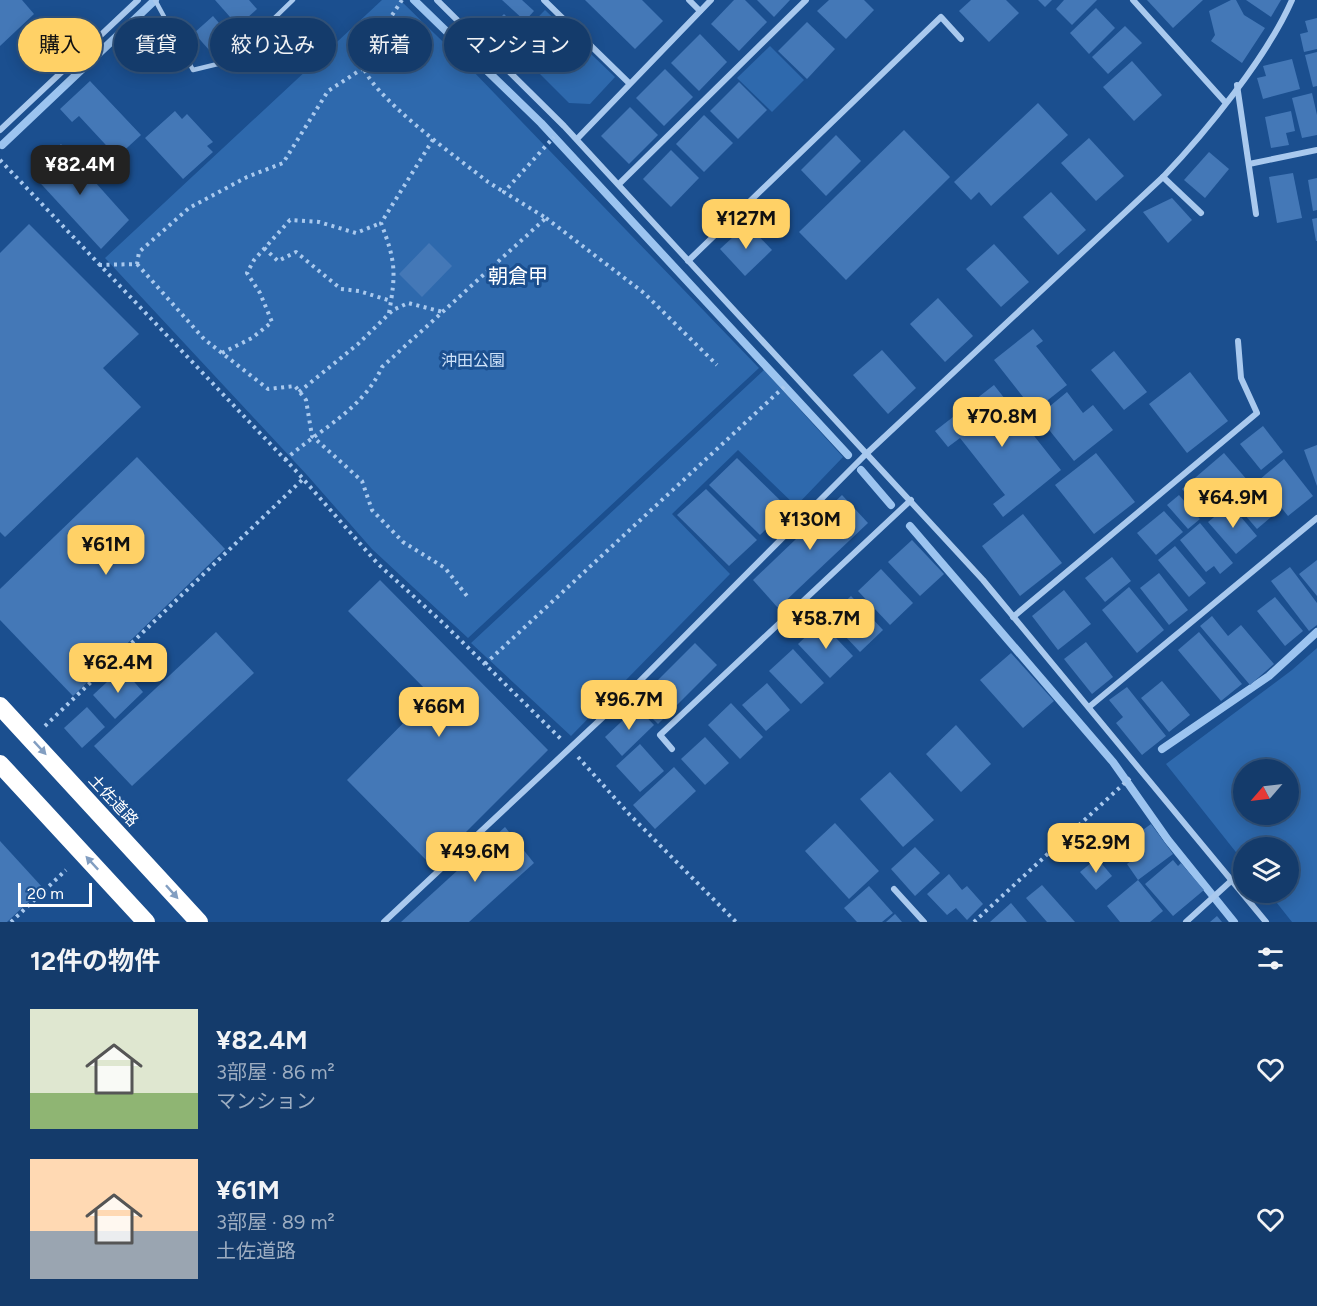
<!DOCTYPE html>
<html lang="ja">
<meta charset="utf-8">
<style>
:root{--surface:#143b6b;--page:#214673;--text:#f1f3f6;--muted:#9dadc1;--line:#33557e;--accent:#ffd166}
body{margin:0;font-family:Figtree,"Noto Sans JP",sans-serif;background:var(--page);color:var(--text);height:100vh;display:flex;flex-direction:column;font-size:22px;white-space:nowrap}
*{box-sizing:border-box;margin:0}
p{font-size:20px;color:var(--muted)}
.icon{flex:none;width:33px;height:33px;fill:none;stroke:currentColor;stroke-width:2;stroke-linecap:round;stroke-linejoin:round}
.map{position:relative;height:922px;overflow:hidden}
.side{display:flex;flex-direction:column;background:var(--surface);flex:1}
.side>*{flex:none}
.top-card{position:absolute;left:18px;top:18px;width:600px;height:54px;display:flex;gap:12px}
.needle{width:39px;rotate:242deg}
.buttons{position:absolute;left:1233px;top:759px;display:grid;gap:12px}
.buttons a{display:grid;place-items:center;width:66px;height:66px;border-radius:50%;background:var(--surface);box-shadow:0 3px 15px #0003,0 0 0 2px var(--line);font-size:30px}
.scale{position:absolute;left:18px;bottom:15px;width:74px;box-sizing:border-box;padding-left:6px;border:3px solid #fff;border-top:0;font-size:16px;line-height:21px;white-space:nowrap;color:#fff;-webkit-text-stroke:4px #1b4f8f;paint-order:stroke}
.price{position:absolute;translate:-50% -51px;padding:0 14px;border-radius:12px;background:var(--accent);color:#111;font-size:20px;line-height:39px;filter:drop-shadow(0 2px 3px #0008)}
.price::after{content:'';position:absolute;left:50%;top:36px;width:18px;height:14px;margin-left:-9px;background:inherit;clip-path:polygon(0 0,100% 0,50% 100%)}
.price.current{background:#222;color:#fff}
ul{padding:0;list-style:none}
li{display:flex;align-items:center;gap:18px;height:150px;padding:0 30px}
li span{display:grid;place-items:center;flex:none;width:168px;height:120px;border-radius:0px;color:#555}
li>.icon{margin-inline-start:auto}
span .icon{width:72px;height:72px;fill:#fffc;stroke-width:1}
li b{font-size:26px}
h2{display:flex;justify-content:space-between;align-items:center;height:72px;padding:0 30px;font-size:26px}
.pill{padding:0 21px;border-radius:27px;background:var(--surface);box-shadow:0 3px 15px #0003,0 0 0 2px var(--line);font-size:21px;line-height:54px}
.pill.current{background:var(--accent);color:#111}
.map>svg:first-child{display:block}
.green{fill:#2e69ad;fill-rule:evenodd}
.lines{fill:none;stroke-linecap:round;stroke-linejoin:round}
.stream{stroke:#9cc4f0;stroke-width:8}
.building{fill:#4478b7}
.path{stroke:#a9c9ee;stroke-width:4;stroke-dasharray:3 4.5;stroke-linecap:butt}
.lane{stroke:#a9c9ee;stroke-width:4.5}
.street{stroke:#a9c9ee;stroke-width:6}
.highway{stroke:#fff;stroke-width:18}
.oneway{fill:#829ec1}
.labels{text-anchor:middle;stroke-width:6;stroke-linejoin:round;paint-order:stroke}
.park-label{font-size:16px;fill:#cfe3fa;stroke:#1b4f8f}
.street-label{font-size:16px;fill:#fff;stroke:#1b4f8f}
.quarter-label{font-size:20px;fill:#fff;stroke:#1b4f8f}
</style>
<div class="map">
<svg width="1317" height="922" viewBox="0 0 1317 922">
<rect width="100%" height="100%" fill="#1b4f8f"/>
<!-- green -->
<g class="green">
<path d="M 382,0 L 400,0 L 471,69 L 759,368 L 468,638 L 372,549 L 307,475 L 105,258 Z"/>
<path d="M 545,10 L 615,77 L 590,104 L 569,103 L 511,45 Z"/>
<path d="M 770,46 L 804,80 L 772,112 L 737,78 Z"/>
<path d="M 764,370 L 843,457 L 796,506 L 738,450 L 672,514 L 730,574 L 571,736 L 471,643 Z"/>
<path d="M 1317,648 L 1317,922 L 1292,922 L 1269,893 L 1288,892 L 1288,848 L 1244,848 L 1243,861 L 1166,764 L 1292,670 ZM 1244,770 L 1288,770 L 1288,814 L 1244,814 Z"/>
</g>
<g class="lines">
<!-- stream -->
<g class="stream">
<path d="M 414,0 L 541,123 L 848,455"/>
<path d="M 2,145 L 155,0"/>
<path d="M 861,470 L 891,505"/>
<path d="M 910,526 L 1113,762 L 1168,840 L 1234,922"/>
<path d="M 1162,749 L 1269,676 L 1317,632"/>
</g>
</g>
<!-- building -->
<g class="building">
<path d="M 0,0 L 22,0 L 34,14 L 0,46 Z"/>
<path d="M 215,0 L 249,0 L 257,9 L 238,26 Z"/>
<path d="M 502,0 L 522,0 L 534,11 L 525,21 Z"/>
<path d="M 585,0 L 642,0 L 663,21 L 635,49 Z"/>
<path d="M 734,0 L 745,0 L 767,22 L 739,51 L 711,24 Z"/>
<path d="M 757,0 L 790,0 L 774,17 Z"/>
<path d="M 829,0 L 864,0 L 874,10 L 846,39 L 817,11 Z"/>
<path d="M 971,0 L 1006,0 L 1019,13 L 989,42 L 959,11 Z"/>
<path d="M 1038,0 L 1052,0 L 1045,7 Z"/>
<path d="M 1064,0 L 1097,0 L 1072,25 L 1056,9 Z"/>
<path d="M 1147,0 L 1203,0 L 1173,28 Z"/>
<path d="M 1231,0 L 1236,0 L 1244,15 L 1265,28 L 1242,63 L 1211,41 L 1215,35 L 1209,11 Z"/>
<path d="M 1246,0 L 1281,0 L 1271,17 Z"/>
<path d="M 1096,8 L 1115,28 L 1089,54 L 1070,33 Z"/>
<path d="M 504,14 L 518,28 L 511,35 L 497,21 Z"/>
<path d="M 213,16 L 237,44 L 218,60 L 194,33 Z"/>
<path d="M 1317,18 L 1317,49 L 1304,52 L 1300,34 L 1308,32 L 1305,21 Z"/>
<path d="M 807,22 L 835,49 L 807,79 L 778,51 Z"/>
<path d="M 1125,26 L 1142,43 L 1108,74 L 1092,57 Z"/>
<path d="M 700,34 L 727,62 L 699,91 L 671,63 Z"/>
<path d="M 1317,52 L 1317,86 L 1313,87 L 1305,55 Z"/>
<path d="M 1292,59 L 1300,89 L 1263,99 L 1257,78 L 1266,76 L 1263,66 Z"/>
<path d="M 1132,61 L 1162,95 L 1134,121 L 1103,87 Z"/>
<path d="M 665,69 L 693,97 L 664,126 L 636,98 Z"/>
<path d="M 90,81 L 141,135 L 117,157 L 79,116 L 72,122 L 60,109 Z"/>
<path d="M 739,82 L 767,110 L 738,139 L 710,111 Z"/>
<path d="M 1312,93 L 1317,115 L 1317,135 L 1302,138 L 1292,98 Z"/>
<path d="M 1038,103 L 1068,135 L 991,206 L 979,192 L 971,200 L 954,182 Z"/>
<path d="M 630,107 L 658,135 L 629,164 L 601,136 Z"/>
<path d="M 175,111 L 182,119 L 187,114 L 213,142 L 207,146 L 213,152 L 183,179 L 145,138 Z"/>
<path d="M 1291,111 L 1295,131 L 1286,133 L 1289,145 L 1271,148 L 1265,117 Z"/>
<path d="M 704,115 L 733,143 L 704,172 L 676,144 Z"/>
<path d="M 904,130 L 950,177 L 846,280 L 799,232 Z"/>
<path d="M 836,135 L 861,161 L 826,196 L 801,170 Z"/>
<path d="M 1089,138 L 1124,176 L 1096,201 L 1061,163 Z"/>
<path d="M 61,144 L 129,220 L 101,249 L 31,173 Z"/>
<path d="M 671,150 L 699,178 L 671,207 L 643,179 Z"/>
<path d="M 1209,152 L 1229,169 L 1205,198 L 1184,180 Z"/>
<path d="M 1293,173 L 1302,218 L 1277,223 L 1269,177 Z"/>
<path d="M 1317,178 L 1317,210 L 1313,211 L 1308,180 Z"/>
<path d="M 1051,192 L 1086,230 L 1058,255 L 1023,217 Z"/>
<path d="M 1172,198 L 1192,220 L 1168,243 L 1143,212 Z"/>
<path d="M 1317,218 L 1317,241 L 1316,241 L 1312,219 Z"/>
<path d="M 29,224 L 139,334 L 103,368 L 141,407 L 5,537 L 0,532 L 0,253 Z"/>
<path d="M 747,224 L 772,250 L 745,276 L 720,249 Z"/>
<path d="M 429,243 L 452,266 L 422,297 L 399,274 Z"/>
<path d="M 994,244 L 1029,282 L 1001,307 L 966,269 Z"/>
<path d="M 938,298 L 973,336 L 945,362 L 910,324 Z"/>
<path d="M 1033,329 L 1043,341 L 1036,346 L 1067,385 L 1034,411 L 994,360 Z"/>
<path d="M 882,350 L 916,388 L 888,414 L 853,375 Z"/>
<path d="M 1114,351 L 1147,392 L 1124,410 L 1091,370 Z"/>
<path d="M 1190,372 L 1228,421 L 1187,453 L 1149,404 Z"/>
<path d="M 994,385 L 1061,470 L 1003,517 L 993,504 L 1005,495 L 960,438 L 948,447 L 935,431 Z"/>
<path d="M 1067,392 L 1083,413 L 1093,405 L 1113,430 L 1074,461 L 1038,416 Z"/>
<path d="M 1263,426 L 1283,452 L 1261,470 L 1240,444 Z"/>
<path d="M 1317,445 L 1317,486 L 1304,450 Z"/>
<path d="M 1096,453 L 1135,502 L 1094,534 L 1055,485 Z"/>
<path d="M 1224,453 L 1248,481 L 1205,517 L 1182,489 Z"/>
<path d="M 137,457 L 225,549 L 73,696 L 0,620 L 0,589 Z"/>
<path d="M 737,458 L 788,508 L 760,535 L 709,485 Z"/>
<path d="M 1284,459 L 1313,496 L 1288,516 L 1259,480 Z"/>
<path d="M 1251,484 L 1276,513 L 1257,529 L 1232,500 Z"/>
<path d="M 706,489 L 757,540 L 729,566 L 677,515 Z"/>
<path d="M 842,495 L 868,523 L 778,608 L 753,580 Z"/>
<path d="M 1179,495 L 1200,519 L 1188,529 L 1167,505 Z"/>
<path d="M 1230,504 L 1257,536 L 1236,554 L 1208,522 Z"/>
<path d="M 1164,511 L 1183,532 L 1156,555 L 1137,533 Z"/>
<path d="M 1023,514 L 1062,563 L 1020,596 L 982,546 Z"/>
<path d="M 1200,523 L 1233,563 L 1220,574 L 1214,566 L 1206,572 L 1180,540 Z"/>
<path d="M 912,540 L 944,574 L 920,596 L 888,562 Z"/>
<path d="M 1175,546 L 1206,583 L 1189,597 L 1158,560 Z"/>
<path d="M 1112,557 L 1131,581 L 1105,602 L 1085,578 Z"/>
<path d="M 1317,560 L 1317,596 L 1299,574 Z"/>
<path d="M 1290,567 L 1317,603 L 1317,625 L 1309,631 L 1271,581 Z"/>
<path d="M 881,569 L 913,603 L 890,625 L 858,591 Z"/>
<path d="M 1159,573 L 1188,610 L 1169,625 L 1140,588 Z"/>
<path d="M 380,580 L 548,750 L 432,866 L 347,780 L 431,695 L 348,611 Z"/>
<path d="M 1129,587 L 1164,630 L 1137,653 L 1102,610 Z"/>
<path d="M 1064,590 L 1091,624 L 1058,650 L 1032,616 Z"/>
<path d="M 851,596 L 883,630 L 860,652 L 828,618 Z"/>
<path d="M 1275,597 L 1303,631 L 1285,646 L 1257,611 Z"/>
<path d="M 1212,616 L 1228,636 L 1241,625 L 1274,664 L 1250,685 L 1200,626 Z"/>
<path d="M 821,622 L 853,656 L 830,678 L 798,644 Z"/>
<path d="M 216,632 L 254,673 L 132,786 L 94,746 Z"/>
<path d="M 1199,632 L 1242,684 L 1221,701 L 1178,650 Z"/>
<path d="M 1086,642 L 1113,677 L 1092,694 L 1064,659 Z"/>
<path d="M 695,643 L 717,665 L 658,724 L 636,702 Z"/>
<path d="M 793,649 L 824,683 L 801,704 L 769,671 Z"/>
<path d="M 1011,653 L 1054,701 L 1023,728 L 980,680 Z"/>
<path d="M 122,668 L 143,692 L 115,719 L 93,695 Z"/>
<path d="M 1162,681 L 1190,715 L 1169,732 L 1141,698 Z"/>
<path d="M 767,683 L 790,710 L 766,731 L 742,705 Z"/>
<path d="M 1127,687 L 1166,736 L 1142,755 L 1116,723 L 1123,717 L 1109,700 Z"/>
<path d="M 731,703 L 763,737 L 740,759 L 708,725 Z"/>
<path d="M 87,707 L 105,727 L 82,748 L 64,728 Z"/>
<path d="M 637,707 L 654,725 L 622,756 L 605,737 Z"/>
<path d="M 956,725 L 991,764 L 961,792 L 926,754 Z"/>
<path d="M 705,737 L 729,763 L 705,785 L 681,759 Z"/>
<path d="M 640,744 L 664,771 L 640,792 L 616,766 Z"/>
<path d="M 674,767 L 696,791 L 655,829 L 633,805 Z"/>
<path d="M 890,772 L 934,820 L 903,847 L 860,799 Z"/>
<path d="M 835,823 L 879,871 L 849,899 L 805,851 Z"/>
<path d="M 1151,824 L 1173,854 L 1138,880 L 1127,864 L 1132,860 L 1121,846 Z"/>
<path d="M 505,827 L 534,863 L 469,922 L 401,922 Z"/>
<path d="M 0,841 L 43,888 L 7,922 L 0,922 Z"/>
<path d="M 915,847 L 940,873 L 915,896 L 891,869 Z"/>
<path d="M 1097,858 L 1112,876 L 1096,890 L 1080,872 Z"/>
<path d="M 1173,860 L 1178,866 L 1181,863 L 1204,890 L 1173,916 L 1145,884 Z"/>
<path d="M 949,874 L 962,890 L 967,886 L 983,904 L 967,920 L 956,908 L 947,915 L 927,894 Z"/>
<path d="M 1138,880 L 1163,911 L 1150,922 L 1120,922 L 1107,906 Z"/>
<path d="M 1042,885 L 1075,922 L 1047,922 L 1026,898 Z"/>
<path d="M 869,886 L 893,913 L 882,922 L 857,922 L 844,908 Z"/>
<path d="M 1011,903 L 1027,922 L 990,922 Z"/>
<path d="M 895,914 L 902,922 L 886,922 Z"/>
<path d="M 1217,916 L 1222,922 L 1210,922 Z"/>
</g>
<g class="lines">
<!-- path -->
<g class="path">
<path d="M 402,0 L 362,61 C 363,91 462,161 488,182 L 504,192"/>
<path d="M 0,160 L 297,472 L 378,564 L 443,623 L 561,739"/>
<path d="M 546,218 L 644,293 L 717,365"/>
<path d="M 264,248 L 278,261 L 296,252 L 341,289 L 359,291 L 391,301"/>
<path d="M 137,264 L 204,339 L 268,389 L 295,386 L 306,400 L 312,436 L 362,481 L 372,510 L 403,542 L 445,568 L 467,596"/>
<path d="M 99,265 L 137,264 L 139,252 L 189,208 L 247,177 L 283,163 L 328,91 L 362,69"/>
<path d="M 389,313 C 396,273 396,262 381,223 L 434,138"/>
<path d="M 222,353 L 252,338 L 272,322 L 260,293 L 247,273 L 254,260 L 290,220 L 319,222 L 356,233 L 381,223"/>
<path d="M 299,392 L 358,344 L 393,310 L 408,303 L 443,312"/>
<path d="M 285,460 C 318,430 363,410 382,367 L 546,218 L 504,192 L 554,137"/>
<path d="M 485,664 L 786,385"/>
<path d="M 45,726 L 303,479"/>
<path d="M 578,757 L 629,814 L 736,922"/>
<path d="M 11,922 L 66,870"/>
<path d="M 974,922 L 1130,778"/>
</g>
<!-- lane -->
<path class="lane" d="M 155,0 L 193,70 L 230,61 L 293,0"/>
<!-- street -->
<g class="street">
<path d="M 437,0 L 564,126 L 983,580 L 1266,922"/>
<path d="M 544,0 L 629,83"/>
<path d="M 689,0 L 700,11"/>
<path d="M 1133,0 L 1225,102"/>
<path d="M 1237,85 L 1256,214"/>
<path d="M 0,130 L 138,0"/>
<path d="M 577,139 L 711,0"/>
<path d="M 1249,164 L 1317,150"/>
<path d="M 1163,177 L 1201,213"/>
<path d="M 619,184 L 806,0"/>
<path d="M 688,261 L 941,17 L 961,39"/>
<path d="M 1013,617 L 1257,413 L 1241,378 L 1238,341"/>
<path d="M 1089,707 L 1317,518"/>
<path d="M 672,749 L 660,735 L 911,500"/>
<path d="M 894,889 L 924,922"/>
<path d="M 384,922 L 617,704 L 865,455 L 1163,177 C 1206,132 1267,57 1292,0"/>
<path d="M 1186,922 L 1231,881"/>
</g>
<!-- highway -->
<g class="highway">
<path d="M 0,706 L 199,922"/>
<path d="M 0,764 L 146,922"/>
</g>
</g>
<!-- one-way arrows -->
<defs><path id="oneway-solid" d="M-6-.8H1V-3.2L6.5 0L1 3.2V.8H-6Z" transform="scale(1.5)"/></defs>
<g class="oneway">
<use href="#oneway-solid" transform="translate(40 748) rotate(47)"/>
<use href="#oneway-solid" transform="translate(92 863) rotate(-133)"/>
<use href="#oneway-solid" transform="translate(172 892) rotate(48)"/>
</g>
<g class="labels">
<!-- park labels -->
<g class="park-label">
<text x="473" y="366">沖田公園</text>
</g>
<!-- street labels -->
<g class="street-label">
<text transform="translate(114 800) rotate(47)" y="6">土佐道路</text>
</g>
<!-- quarter labels -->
<g class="quarter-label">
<text x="518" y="283">朝倉甲</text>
</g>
</g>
</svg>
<div class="buttons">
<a><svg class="needle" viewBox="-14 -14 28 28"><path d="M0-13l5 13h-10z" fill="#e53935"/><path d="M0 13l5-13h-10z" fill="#9dadc1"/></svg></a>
<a><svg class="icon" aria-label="layers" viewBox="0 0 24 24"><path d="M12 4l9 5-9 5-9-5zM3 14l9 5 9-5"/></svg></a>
</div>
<div class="scale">20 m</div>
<b class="price current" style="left:80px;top:196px">¥82.4M</b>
<b class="price" style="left:746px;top:250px">¥127M</b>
<b class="price" style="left:1002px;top:448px">¥70.8M</b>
<b class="price" style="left:1233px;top:529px">¥64.9M</b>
<b class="price" style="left:810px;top:551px">¥130M</b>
<b class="price" style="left:106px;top:576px">¥61M</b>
<b class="price" style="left:826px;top:650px">¥58.7M</b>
<b class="price" style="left:118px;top:694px">¥62.4M</b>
<b class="price" style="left:629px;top:731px">¥96.7M</b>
<b class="price" style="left:439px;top:738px">¥66M</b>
<b class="price" style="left:1096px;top:874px">¥52.9M</b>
<b class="price" style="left:475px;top:883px">¥49.6M</b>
<div class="top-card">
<a class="pill current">購入</a>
<a class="pill">賃貸</a>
<a class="pill">絞り込み</a>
<a class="pill">新着</a>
<a class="pill">マンション</a>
</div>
</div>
<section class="side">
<h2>12件の物件<svg class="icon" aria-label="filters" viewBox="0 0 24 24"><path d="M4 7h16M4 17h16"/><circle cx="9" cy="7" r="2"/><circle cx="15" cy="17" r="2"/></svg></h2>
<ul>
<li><span style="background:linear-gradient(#dfe7d0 70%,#8fb573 0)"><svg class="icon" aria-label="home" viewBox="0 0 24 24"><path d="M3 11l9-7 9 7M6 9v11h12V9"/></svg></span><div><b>¥82.4M</b><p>3部屋 · 86 m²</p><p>マンション</p></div><svg class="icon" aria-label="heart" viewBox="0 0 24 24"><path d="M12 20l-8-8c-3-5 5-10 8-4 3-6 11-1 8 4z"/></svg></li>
<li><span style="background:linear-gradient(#ffd9b3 60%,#9aa5b1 0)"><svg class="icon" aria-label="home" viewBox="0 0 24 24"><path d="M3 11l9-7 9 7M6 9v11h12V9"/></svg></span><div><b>¥61M</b><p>3部屋 · 89 m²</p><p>土佐道路</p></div><svg class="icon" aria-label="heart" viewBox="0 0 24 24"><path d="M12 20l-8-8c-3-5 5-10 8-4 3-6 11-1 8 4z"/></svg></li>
</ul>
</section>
